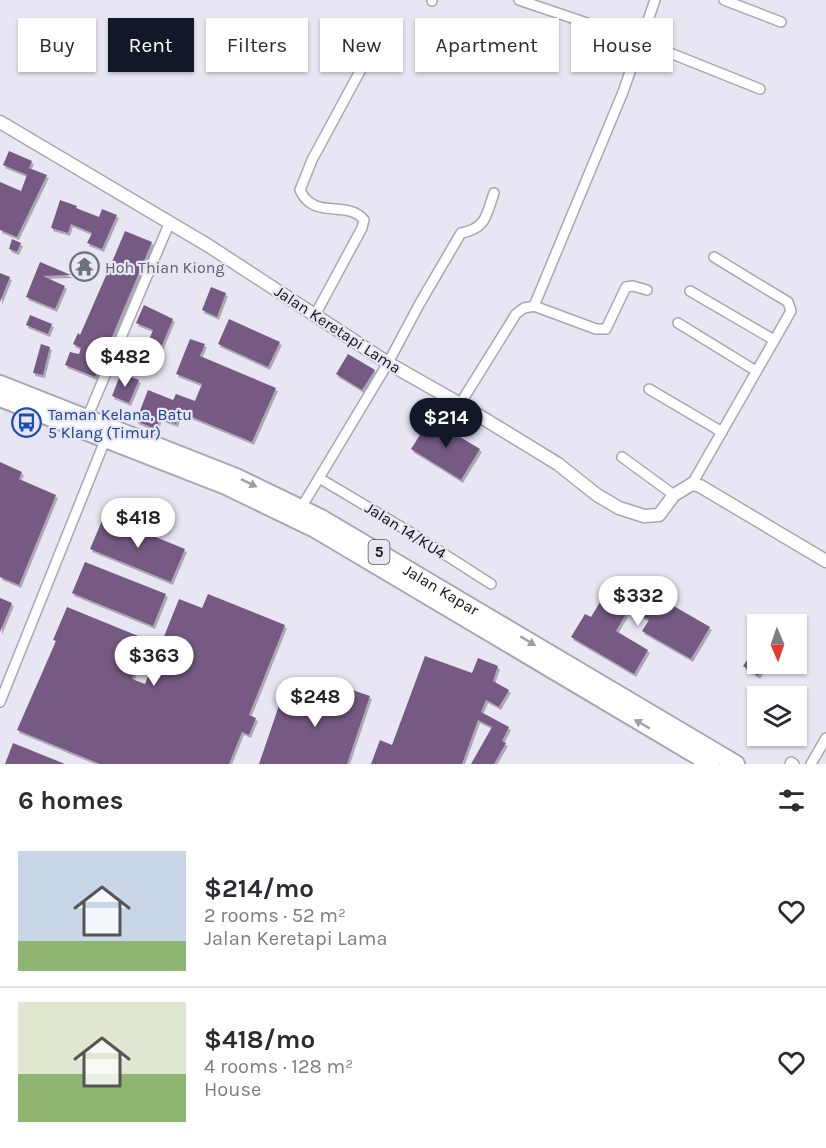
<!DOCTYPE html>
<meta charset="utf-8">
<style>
:root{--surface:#fff;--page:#f7f7f7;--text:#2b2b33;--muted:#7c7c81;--line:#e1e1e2;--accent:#111827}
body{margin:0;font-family:Karla,sans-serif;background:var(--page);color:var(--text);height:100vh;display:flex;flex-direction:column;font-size:22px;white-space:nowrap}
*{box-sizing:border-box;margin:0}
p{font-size:20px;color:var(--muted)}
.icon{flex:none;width:33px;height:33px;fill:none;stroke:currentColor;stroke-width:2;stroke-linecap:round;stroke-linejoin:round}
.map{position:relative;height:764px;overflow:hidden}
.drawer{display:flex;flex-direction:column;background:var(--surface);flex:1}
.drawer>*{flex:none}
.banner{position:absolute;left:18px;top:18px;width:790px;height:54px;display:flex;gap:12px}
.needle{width:39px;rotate:178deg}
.fabs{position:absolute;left:747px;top:614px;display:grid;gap:12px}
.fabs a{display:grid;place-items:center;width:60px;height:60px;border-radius:0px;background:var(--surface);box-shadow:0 2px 4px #0004;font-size:30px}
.price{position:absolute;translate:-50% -51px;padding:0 14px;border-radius:21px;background:#fff;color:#222;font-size:20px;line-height:39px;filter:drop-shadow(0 2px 3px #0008)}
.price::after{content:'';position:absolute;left:50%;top:36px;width:18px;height:14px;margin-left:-9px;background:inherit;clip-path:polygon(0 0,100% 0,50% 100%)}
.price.current{background:var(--accent);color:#fff}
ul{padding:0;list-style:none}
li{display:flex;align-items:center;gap:18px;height:150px;padding:0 18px}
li+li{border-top:2px solid var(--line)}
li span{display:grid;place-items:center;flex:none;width:168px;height:120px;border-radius:0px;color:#555}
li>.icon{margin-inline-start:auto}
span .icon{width:72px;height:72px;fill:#fffc;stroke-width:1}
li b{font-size:26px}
h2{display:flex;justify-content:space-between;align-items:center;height:72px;padding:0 18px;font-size:26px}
.chip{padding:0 21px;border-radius:0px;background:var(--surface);box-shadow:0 2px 4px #0004;font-size:21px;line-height:54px}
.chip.current{background:var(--accent);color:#fff}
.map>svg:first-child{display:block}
.building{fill:#765a83;filter:url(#shadow)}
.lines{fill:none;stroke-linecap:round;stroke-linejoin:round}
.minor-casing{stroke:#a8a6b1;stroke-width:12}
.tertiary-casing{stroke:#a8a6b1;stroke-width:15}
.trunk-casing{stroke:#a8a6b1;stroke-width:20}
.minor{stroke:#fff;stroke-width:9}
.tertiary{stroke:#fff;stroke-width:12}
.trunk{stroke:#fff;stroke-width:16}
.oneway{fill:#a0a0a1}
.labels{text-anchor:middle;stroke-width:4.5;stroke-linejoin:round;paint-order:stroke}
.shield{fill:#e8e6f2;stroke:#525157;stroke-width:1.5}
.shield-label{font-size:15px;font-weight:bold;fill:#121115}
.worship-label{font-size:16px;fill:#5b616d;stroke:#e8e6f2;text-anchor:start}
.street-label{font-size:16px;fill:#121115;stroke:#e8e6f2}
.transit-label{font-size:16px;fill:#164399;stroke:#e8e6f2;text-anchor:start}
</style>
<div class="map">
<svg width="826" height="764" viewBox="0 0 826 764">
<defs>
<filter id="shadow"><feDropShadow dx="2" dy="3" stdDeviation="0" flood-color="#0004"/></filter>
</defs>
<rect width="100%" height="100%" fill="#e8e6f2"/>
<!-- building -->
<g class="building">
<path d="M 9,151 L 32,161 L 29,168 L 47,175 L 17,237 L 0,230 L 0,182 L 21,191 L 27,175 L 3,165 Z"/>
<path d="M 60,200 L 77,206 L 76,208 L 99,217 L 102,209 L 117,215 L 102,249 L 87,243 L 92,233 L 71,224 L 68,233 L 51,228 Z"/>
<path d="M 125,231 L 152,242 L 95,377 L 65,365 L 70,352 L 79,354 L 81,348 L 73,344 L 78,333 L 80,335 L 115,255 L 117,255 L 115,255 Z"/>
<path d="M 12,239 L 21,243 L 17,252 L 9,249 Z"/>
<path d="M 93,256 L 93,274 L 75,275 L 75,257 Z"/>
<path d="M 40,262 L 71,275 L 43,276 L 65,286 L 55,309 L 26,297 Z"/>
<path d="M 0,273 L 10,277 L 0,302 Z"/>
<path d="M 211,287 L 226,293 L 217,317 L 202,310 Z"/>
<path d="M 144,305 L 173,319 L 155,362 L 142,357 L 153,330 L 136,323 Z"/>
<path d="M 30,315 L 52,324 L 48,334 L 26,325 Z"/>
<path d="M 229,319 L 280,342 L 268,367 L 218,344 Z"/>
<path d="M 190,339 L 205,344 L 200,356 L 276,388 L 252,442 L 180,412 L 176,424 L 160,418 L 156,429 L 136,421 L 148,390 L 173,400 L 176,394 L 195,401 L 202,384 L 176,374 Z"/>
<path d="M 41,344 L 50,347 L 43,375 L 33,373 Z"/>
<path d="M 348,354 L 375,370 L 362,390 L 336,374 Z"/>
<path d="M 121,373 L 139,380 L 129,403 L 112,396 Z"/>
<path d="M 430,419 L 480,449 L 461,480 L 411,449 Z"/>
<path d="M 0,462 L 22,472 L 19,479 L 56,495 L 19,585 L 0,577 Z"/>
<path d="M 104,516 L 185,549 L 171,582 L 90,549 Z"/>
<path d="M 85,562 L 166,594 L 153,626 L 72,593 Z"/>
<path d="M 627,579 L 710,627 L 691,659 L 642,631 L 649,620 L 629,609 L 616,631 L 648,650 L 634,674 L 571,637 L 585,614 L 591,617 L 608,589 L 618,595 Z"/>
<path d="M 208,594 L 285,625 L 249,715 L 256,718 L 249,735 L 242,732 L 229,764 L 100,764 L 17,730 L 56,641 L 53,640 L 67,607 L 148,640 L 132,679 L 145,684 L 179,599 L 202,608 Z"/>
<path d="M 0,598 L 12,603 L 0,632 Z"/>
<path d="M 758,644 L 758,663 L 766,663 L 758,676 L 743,666 Z"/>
<path d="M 425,656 L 472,673 L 478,658 L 498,666 L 493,681 L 509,690 L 499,707 L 486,700 L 481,712 L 509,727 L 502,741 L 506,743 L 494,764 L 471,764 L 492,727 L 478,720 L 462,764 L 371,764 L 380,740 L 392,745 Z"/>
<path d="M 335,684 L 370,696 L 347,764 L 259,764 L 285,688 L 328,703 Z"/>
<path d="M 13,743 L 65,764 L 5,764 Z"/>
</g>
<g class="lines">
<defs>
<g id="minor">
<path d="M 519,0 L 640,41 L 760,89"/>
<path d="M 724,0 L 781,22"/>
<path d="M 432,1 L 432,0"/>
<path d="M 690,291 L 774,340"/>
<path d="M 534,306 L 596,329 L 606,329 L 626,287 L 633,286 L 647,290"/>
<path d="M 315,315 L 362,228 L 364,220 C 347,199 314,221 300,190 L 312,160 L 366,60"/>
<path d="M 678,323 L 756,371"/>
<path d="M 649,389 L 722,432"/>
<path d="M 460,404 L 516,314 L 524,308 L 534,306 L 623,92 L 655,0"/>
<path d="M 87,418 L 169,224"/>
<path d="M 622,457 L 674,495"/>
<path d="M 319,478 L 413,534 L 491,584"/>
<path d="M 692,484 L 791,311 L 788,302 L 714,257"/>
<path d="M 301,508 L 388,363 L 420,303 L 461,233 C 487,228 486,215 494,193"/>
<path d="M 0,702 L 106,438"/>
<path d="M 790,764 L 791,762 L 794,764"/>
<path d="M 811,764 L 826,738"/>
</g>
<path id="tertiary" d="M 0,122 L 209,246 L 388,363 L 460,404 L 558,464 L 597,495 L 619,508 L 644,516 L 659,515 L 674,495 L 692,484 L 700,486 L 826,561"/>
<g id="trunk">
<path id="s1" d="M 0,384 L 236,477 L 321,518 L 736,764"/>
<path d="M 0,398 L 226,486 L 315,529 L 711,764"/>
</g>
</defs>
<!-- minor casing -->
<use href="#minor" class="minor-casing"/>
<!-- tertiary casing -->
<use href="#tertiary" class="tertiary-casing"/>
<!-- trunk casing -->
<use href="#trunk" class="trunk-casing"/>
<!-- minor -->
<use href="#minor" class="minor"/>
<!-- tertiary -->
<use href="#tertiary" class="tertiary"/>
<!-- trunk -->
<use href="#trunk" class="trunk"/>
</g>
<!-- one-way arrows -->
<defs><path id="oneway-solid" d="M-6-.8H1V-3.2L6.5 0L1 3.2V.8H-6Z" transform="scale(1.5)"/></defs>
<g class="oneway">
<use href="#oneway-solid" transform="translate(249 483) rotate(26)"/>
<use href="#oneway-solid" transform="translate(528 641) rotate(31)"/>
<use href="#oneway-solid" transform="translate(642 724) rotate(-150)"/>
</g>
<!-- icons -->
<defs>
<symbol id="temple-ring" viewBox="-11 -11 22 22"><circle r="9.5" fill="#e8e6f2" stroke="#6b7280" stroke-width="1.5"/><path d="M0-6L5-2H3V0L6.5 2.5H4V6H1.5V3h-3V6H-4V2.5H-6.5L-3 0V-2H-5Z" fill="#6b7280"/></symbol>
<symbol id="bus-ring" viewBox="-11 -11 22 22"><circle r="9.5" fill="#e8e6f2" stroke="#1a4fb4" stroke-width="1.5"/><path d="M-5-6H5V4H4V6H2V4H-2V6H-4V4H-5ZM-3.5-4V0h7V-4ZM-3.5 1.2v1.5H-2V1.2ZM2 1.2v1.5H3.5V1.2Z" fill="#1a4fb4"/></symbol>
</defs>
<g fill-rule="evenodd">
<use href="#temple-ring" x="68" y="250" width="33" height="33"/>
<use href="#bus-ring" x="10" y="406" width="33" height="33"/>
</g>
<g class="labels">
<!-- shield labels -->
<rect class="shield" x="368.5" y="540" width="21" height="24" rx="4.5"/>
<g class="shield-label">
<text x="379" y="557">5</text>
</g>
<!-- worship labels -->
<g class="worship-label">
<text x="105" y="273">Hoh Thian Kiong</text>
</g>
<!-- street labels -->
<g class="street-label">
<text transform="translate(338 329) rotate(33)" y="6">Jalan Keretapi Lama</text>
<text transform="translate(406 530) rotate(32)" y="6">Jalan 14/KU4</text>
<text dy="6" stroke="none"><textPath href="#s1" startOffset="488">Jalan Kapar</textPath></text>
</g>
<!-- transit labels -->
<g class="transit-label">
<text x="48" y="420">Taman Kelana, Batu<tspan x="48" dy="18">5 Klang (Timur)</tspan></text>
</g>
</g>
</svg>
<div class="fabs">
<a><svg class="needle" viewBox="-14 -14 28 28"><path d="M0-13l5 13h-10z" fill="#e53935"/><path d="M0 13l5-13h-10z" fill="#7c7c81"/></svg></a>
<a><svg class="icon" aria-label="layers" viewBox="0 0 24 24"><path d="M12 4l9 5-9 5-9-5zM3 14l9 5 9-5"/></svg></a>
</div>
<b class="price" style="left:125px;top:388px">$482</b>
<b class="price current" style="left:446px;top:449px">$214</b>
<b class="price" style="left:138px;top:549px">$418</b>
<b class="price" style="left:638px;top:627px">$332</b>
<b class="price" style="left:154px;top:687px">$363</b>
<b class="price" style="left:315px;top:728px">$248</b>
<div class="banner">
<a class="chip">Buy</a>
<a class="chip current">Rent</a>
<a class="chip">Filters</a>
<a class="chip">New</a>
<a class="chip">Apartment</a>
<a class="chip">House</a>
</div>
</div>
<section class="drawer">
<h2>6 homes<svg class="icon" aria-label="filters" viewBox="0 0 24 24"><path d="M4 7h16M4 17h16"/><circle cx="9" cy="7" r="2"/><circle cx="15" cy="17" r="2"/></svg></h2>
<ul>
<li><span style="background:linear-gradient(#c9d6e8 75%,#8fb573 0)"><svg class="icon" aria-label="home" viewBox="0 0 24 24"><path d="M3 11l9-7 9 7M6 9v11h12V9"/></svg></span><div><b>$214/mo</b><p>2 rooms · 52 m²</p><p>Jalan Keretapi Lama</p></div><svg class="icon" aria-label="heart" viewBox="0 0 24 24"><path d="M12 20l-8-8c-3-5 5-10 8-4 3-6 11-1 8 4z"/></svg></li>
<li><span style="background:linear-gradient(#dfe7d0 60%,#8fb573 0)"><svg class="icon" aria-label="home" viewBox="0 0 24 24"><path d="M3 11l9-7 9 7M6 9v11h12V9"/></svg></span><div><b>$418/mo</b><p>4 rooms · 128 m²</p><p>House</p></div><svg class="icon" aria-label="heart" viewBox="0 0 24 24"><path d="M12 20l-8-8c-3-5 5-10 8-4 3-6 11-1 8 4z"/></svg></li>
</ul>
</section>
